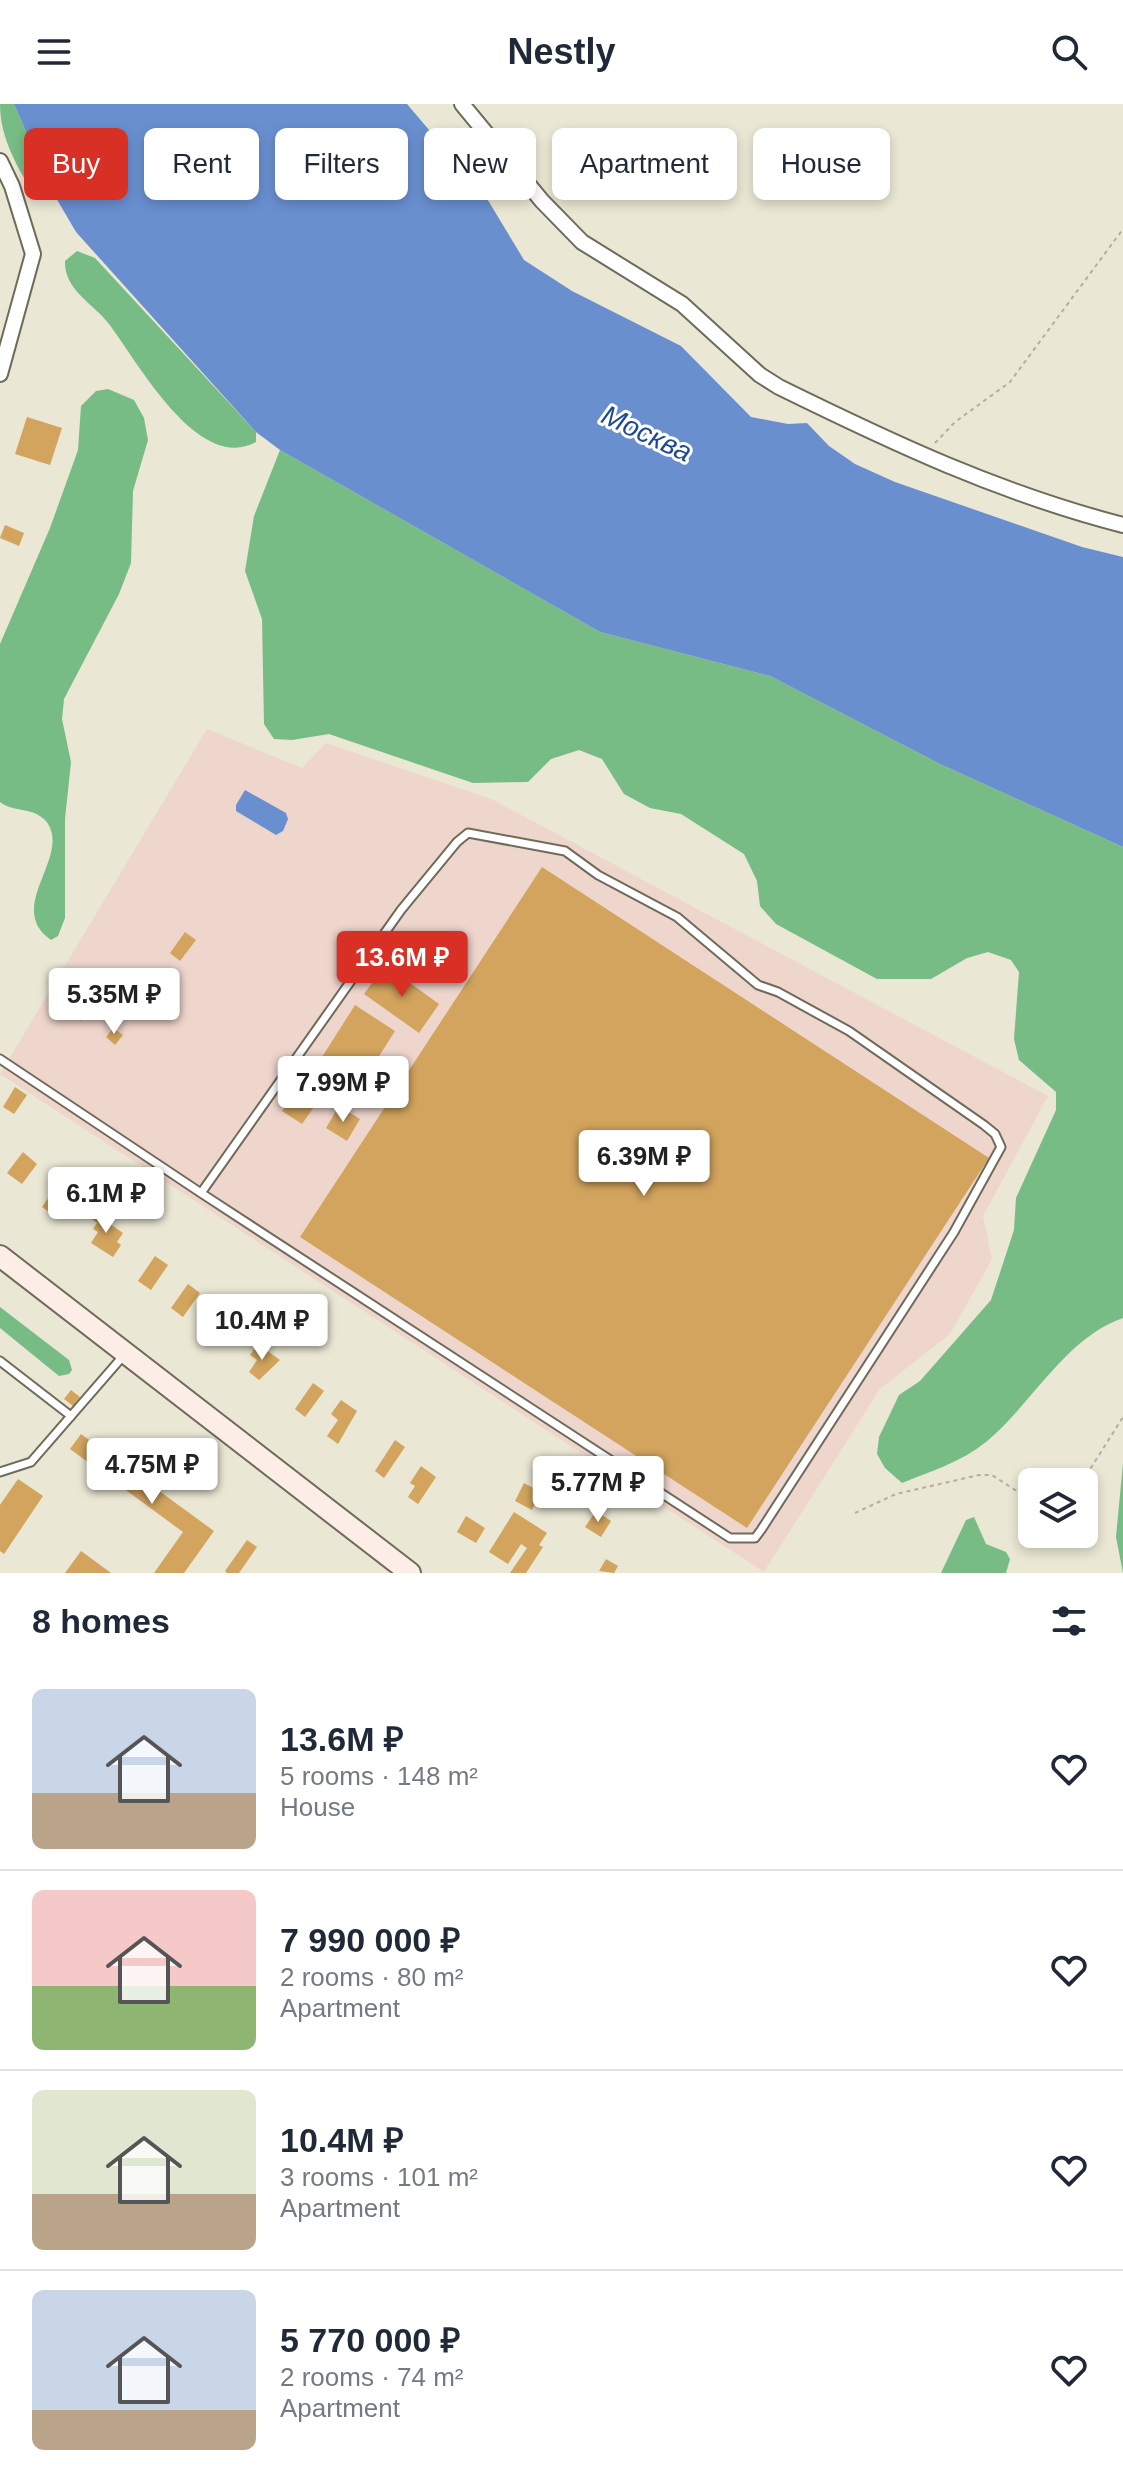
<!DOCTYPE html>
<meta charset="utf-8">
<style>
:root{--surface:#fff;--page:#f2f2f3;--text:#1f2937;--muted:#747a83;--line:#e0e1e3;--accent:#d93025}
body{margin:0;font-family:Helvetica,sans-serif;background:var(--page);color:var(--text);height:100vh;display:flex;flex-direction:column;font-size:30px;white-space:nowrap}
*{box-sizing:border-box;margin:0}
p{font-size:26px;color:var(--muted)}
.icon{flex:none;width:44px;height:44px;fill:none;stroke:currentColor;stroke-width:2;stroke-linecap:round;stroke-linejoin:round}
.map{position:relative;height:1469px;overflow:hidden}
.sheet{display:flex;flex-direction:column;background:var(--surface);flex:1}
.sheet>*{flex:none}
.guide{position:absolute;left:24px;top:24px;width:1076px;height:72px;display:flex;gap:16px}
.tools{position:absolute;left:1018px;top:1364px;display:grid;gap:16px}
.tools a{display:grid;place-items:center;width:80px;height:80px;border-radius:12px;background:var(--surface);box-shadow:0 4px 12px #0003;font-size:40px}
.price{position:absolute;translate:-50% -68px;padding:0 18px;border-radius:8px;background:#fff;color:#222;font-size:26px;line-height:52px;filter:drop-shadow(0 2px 4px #0008)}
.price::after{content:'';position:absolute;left:50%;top:48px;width:24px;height:18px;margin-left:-12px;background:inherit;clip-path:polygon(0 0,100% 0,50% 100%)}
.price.selected{background:var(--accent);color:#fff}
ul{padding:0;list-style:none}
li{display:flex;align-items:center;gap:24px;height:200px;padding:0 32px}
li+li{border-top:2px solid var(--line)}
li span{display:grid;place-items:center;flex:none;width:224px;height:160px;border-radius:12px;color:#555}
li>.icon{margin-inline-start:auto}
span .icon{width:96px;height:96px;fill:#fffc;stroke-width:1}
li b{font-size:34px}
h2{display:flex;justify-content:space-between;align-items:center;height:96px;padding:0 32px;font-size:34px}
.chip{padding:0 28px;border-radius:12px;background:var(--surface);box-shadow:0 4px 12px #0003;font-size:28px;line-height:72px}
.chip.selected{background:var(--accent);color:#fff}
header{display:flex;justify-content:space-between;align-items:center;height:104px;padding:0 32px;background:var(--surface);font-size:36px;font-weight:700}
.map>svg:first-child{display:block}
.industrial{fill:#efd6cd}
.forest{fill:#77bb85}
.water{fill:#698fcf}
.building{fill:#d2a45d}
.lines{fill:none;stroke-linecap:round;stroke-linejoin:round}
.service-casing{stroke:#6e6b5b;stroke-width:11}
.minor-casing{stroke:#6e6b5b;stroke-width:18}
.secondary-casing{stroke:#6e6b5b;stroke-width:24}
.path{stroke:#b2afa0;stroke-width:2;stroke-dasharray:4 4;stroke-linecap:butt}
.service{stroke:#fff;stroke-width:7}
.minor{stroke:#fff;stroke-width:14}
.secondary{stroke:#fdede7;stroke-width:20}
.labels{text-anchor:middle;stroke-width:6;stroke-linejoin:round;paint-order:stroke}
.water-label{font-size:28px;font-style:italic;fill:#1d4a96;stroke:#fff}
</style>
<header><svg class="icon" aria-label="menu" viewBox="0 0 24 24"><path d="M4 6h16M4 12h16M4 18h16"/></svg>Nestly<svg class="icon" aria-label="search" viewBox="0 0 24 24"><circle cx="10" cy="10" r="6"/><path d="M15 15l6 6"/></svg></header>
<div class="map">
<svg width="1123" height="1469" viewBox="0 0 1123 1469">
<rect width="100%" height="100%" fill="#eae7d4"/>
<!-- industrial -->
<path class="industrial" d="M 207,625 L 302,664 L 326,639 L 491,695 L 1048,992 L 983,1112 L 992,1155 L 950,1230 L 880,1285 L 764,1468 L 0,970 Z"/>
<!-- forest -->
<g class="forest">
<path d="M 0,0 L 14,0 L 52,87 L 44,93 L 34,91 C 17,62 0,34 0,0 Z"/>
<path d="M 77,147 L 95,154 L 256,328 L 256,338 C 198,370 138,258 109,220 C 93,199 64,186 65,157 Z"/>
<path d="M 108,285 L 134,296 L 144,314 L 148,336 L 133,387 L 131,459 L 119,490 L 64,595 L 62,615 L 71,658 L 65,715 L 65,814 L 58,832 L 51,836 C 3,803 75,750 45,716 C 32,703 12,708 0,698 L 0,540 L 50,424 L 78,346 L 81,302 L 96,287 Z"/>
<path d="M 280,346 L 600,528 L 770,572 L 940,660 L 1123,743 L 1123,1214 C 1065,1234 1032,1300 986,1338 C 961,1358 932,1367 902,1379 L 885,1364 L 877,1350 L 879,1333 L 899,1291 L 920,1277 L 991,1196 L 1014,1126 L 1016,1094 L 1056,1006 L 1056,988 L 1019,956 L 1014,935 L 1019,868 L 1011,856 L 988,848 L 967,854 L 931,875 L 877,875 L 776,820 L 760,802 L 757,777 L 744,750 L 681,710 L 650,704 L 624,690 L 602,655 L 579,646 L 551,655 L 528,678 L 473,679 L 329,630 L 292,636 L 274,635 L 264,620 L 262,515 L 245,467 L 254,412 Z"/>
<path d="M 0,1203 L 69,1256 L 72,1266 L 69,1270 L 59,1272 L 0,1224 Z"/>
<path d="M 1123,1359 L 1123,1469 L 1116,1433 Z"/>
<path d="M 974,1413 L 986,1440 L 1006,1448 L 1010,1455 L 1006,1469 L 941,1469 L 966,1416 Z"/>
</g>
<!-- water -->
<g class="water">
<path d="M 14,0 L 407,0 L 486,93 L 524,156 L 572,187 L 681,242 L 751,313 L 788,320 L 807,319 L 829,342 L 855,360 L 895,378 L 1082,443 L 1123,453 L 1123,743 L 940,660 L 770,572 L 600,528 L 280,346 L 256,328 L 76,128 L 52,87 Z"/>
<path d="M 245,686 L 286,709 L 288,715 L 283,727 L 276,731 L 236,707 L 236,701 Z"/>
</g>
<!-- building -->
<g class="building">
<path d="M 27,313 L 62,324 L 50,361 L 15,350 Z"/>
<path d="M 5,421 L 24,429 L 19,442 L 0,434 Z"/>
<path d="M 542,763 L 989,1054 L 747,1424 L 300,1133 Z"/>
<path d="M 185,828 L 196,836 L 180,857 L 170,849 Z"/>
<path d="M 385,861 L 439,900 L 419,929 L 364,890 Z"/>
<path d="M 355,901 L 395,927 L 362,979 L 322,953 Z"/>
<path d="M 79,902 L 87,908 L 81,917 L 73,912 Z"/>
<path d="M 113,924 L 123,931 L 115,941 L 106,933 Z"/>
<path d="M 306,973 L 326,986 L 302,1020 L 282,1007 Z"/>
<path d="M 15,983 L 27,991 L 14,1010 L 3,1003 Z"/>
<path d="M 339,1002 L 360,1015 L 347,1037 L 326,1024 Z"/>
<path d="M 23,1048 L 37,1060 L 22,1080 L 7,1069 Z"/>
<path d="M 55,1084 L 71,1095 L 58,1114 L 42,1103 Z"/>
<path d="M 98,1106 L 107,1112 L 104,1116 L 123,1129 L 117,1138 L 121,1141 L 113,1153 L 91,1139 L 98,1128 L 93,1125 L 97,1119 L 92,1115 Z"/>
<path d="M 155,1152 L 168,1161 L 151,1186 L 138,1177 Z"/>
<path d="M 188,1180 L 200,1189 L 183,1213 L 171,1204 Z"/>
<path d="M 224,1210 L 236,1219 L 220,1242 L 208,1233 Z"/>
<path d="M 258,1240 L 280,1256 L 259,1276 L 249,1268 L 257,1256 L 250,1251 Z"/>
<path d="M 313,1279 L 324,1287 L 305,1313 L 295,1305 Z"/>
<path d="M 71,1286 L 80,1293 L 73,1302 L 64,1295 Z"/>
<path d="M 341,1296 L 357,1307 L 338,1340 L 327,1332 L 338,1316 L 331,1310 Z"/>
<path d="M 81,1330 L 214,1427 L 184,1469 L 154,1469 L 183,1428 L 70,1345 Z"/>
<path d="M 395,1336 L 405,1343 L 384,1374 L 375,1367 Z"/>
<path d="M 421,1362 L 436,1373 L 418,1400 L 408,1393 L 415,1382 L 410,1379 Z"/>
<path d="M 18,1375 L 43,1392 L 4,1450 L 0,1447 L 0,1401 Z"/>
<path d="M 524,1379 L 541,1388 L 532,1406 L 515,1397 Z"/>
<path d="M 596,1407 L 611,1417 L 601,1433 L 585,1423 Z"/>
<path d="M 514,1408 L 547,1429 L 539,1441 L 543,1443 L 526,1469 L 510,1469 L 527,1444 L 521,1440 L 508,1460 L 489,1448 Z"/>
<path d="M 466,1412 L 485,1424 L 476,1439 L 457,1428 Z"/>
<path d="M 247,1436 L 257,1443 L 239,1469 L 227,1469 L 225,1467 Z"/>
<path d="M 81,1447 L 111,1469 L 65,1469 Z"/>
<path d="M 606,1455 L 618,1462 L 614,1469 L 599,1467 Z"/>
</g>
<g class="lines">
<defs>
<g id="service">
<path d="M 0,955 L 201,1089 L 401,806 L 457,738 L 468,729 L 565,747 L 598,771 L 677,813 L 758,881 L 778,888 L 849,927 L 984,1021 L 995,1030 L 1001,1043 L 954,1128 L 761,1426 L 755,1434 L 730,1434 L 201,1089"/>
<path d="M 0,1257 L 71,1312"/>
<path d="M 0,1368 L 31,1358 L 124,1251"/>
</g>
<g id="minor">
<path d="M 462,0 L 542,97 L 582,138 L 682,200 L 760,271 L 779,283 C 893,339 999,389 1123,421"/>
<path d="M 0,57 L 12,82 L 33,150 L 0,270"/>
</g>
<path id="secondary" d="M 0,1152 L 410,1469"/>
</defs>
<!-- service casing -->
<use href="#service" class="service-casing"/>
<!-- minor casing -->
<use href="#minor" class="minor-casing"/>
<!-- secondary casing -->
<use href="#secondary" class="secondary-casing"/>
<!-- path -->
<g class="path">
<path d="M 935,339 L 955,318 L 1010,278 L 1123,125"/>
<path d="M 1082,1378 L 1123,1313"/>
<path d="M 855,1409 L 896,1390 L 979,1371 L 992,1371 L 1032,1397"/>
</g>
<!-- service -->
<use href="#service" class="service"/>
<!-- minor -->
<use href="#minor" class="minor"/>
<!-- secondary -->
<use href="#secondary" class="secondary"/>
</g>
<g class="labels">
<!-- water labels -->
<g class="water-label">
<text transform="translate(647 329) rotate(25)" y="10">Москва</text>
</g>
</g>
</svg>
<div class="tools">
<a><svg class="icon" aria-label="layers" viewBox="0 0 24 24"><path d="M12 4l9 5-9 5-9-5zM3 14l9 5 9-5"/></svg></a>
</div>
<b class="price selected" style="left:402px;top:895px">13.6M ₽</b>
<b class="price" style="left:114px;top:932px">5.35M ₽</b>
<b class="price" style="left:343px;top:1020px">7.99M ₽</b>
<b class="price" style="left:644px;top:1094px">6.39M ₽</b>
<b class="price" style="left:106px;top:1131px">6.1M ₽</b>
<b class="price" style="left:262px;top:1258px">10.4M ₽</b>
<b class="price" style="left:152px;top:1402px">4.75M ₽</b>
<b class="price" style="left:598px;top:1420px">5.77M ₽</b>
<div class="guide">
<a class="chip selected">Buy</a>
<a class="chip">Rent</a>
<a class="chip">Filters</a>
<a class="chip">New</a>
<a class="chip">Apartment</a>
<a class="chip">House</a>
</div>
</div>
<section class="sheet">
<h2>8 homes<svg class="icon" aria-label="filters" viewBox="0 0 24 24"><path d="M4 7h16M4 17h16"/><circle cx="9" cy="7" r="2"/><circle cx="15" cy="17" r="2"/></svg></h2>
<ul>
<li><span style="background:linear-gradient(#c9d6e8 65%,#b9a48a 0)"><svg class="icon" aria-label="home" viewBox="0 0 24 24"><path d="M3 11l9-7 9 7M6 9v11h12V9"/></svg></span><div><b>13.6M ₽</b><p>5 rooms · 148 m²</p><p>House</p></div><svg class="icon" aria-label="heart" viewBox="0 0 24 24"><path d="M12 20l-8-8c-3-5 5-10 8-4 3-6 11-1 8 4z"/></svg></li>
<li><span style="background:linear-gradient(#f6c9c9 60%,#8fb573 0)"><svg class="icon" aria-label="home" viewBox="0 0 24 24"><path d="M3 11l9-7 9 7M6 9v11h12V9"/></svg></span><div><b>7 990 000 ₽</b><p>2 rooms · 80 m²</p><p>Apartment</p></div><svg class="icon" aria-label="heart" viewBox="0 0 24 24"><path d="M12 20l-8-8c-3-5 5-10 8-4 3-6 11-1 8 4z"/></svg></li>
<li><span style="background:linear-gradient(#dfe7d0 65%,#b9a48a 0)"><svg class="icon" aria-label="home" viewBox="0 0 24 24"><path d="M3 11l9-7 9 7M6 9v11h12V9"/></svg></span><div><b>10.4M ₽</b><p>3 rooms · 101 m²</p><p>Apartment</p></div><svg class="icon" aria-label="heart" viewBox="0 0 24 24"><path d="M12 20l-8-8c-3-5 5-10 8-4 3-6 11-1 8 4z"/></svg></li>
<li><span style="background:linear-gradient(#c9d6e8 75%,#b9a48a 0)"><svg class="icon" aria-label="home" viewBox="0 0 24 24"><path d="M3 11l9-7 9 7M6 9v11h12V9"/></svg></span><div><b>5 770 000 ₽</b><p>2 rooms · 74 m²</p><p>Apartment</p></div><svg class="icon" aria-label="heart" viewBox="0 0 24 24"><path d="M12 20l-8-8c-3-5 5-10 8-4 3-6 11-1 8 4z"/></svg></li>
</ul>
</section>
